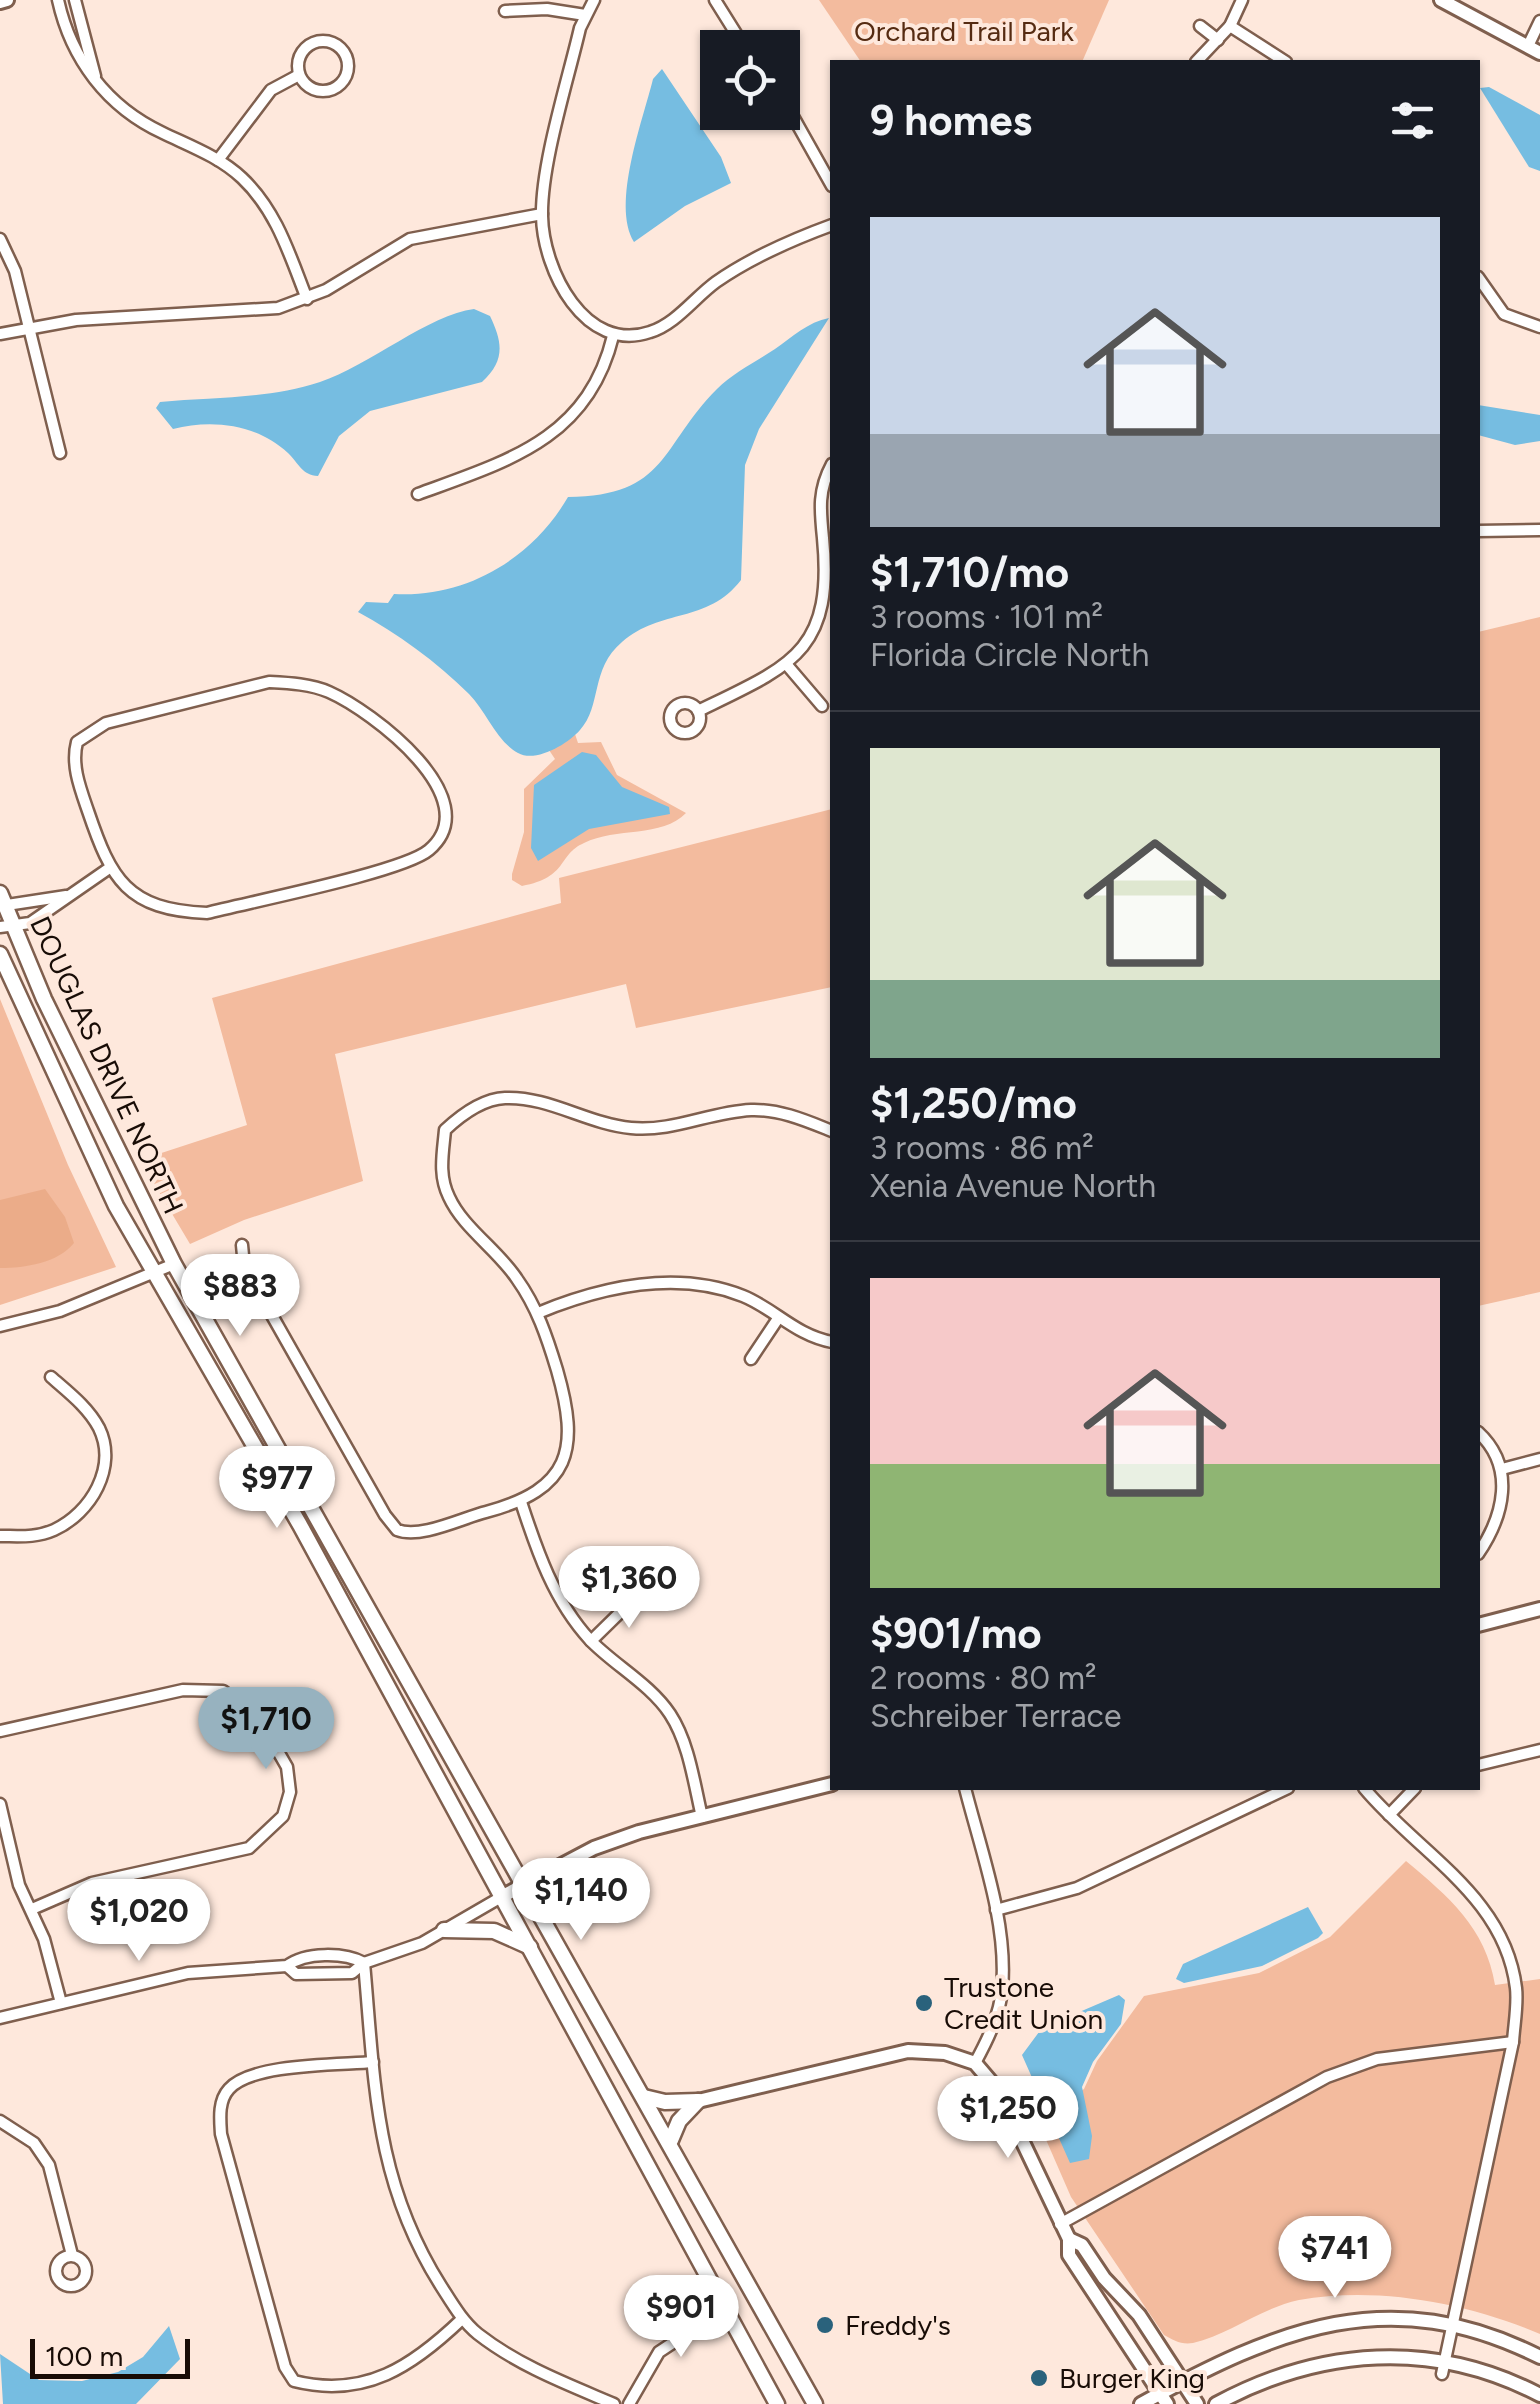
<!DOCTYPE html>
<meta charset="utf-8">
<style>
:root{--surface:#171b24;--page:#20242c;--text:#f1f3f6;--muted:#9ea1a6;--line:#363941;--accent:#97b2bf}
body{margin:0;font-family:Figtree,sans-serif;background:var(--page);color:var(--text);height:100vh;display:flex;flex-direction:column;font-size:38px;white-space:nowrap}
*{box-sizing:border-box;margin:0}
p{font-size:32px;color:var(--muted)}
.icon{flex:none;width:55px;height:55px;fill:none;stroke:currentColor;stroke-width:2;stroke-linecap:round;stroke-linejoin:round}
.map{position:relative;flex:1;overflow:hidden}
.panel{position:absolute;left:830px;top:60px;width:650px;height:1730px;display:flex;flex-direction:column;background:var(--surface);border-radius:0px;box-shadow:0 2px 8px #0004}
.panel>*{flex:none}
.fabs{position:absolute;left:700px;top:30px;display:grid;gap:20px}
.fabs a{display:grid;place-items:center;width:100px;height:100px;border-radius:0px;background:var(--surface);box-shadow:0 2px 8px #0004;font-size:50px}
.scale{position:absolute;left:30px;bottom:25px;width:160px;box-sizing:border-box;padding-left:10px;border:5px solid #180c06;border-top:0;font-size:28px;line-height:35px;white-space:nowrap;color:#180c06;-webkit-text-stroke:8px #fee8dc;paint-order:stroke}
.price{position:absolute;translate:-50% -85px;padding:0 22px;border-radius:35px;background:#fff;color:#222;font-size:32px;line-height:65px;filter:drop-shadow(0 2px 5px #0008)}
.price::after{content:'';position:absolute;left:50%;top:60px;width:30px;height:22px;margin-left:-15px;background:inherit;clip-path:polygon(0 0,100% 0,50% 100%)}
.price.current{background:var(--accent);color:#111}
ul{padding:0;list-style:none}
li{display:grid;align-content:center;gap:20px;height:530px;padding:0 40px}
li+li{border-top:2px solid var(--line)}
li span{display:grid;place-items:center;height:310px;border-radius:0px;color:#555}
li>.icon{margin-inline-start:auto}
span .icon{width:180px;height:180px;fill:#fffc;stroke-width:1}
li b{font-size:42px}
h2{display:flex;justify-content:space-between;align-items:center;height:120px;padding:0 40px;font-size:42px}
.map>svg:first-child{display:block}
.green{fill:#f3bb9e}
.forest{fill:#ebac89}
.water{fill:#76bde1}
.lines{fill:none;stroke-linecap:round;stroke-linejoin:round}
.minor-casing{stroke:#7f5f4e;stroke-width:15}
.tertiary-casing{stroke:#7f5f4e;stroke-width:18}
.secondary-casing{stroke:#7f5f4e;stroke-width:19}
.minor{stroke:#fff;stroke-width:10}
.tertiary{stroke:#fff;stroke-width:12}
.secondary{stroke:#fff;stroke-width:14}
.poi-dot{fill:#2a627c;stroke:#fee8dc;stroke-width:4}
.labels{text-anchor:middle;stroke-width:8;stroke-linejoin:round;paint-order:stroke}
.park-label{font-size:28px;fill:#552b12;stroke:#fee8dc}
.street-label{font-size:28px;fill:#180c06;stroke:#fee8dc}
.poi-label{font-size:28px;fill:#180c06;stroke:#fee8dc;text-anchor:start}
</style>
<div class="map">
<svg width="1540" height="2404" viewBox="0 0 1540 2404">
<rect width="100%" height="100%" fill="#fee8dc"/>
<!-- green -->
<g class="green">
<path d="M 819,0 L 1109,0 L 1082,62 L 861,62 Z"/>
<path d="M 1540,617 L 1540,1292 L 1478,1306 L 1478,632 Z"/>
<path d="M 575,734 L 578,743 L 601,742 L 617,775 L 686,813 C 662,838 616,827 584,843 C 557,855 569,877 522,886 L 512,880 L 512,874 L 524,832 L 524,789 L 555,759 L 549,750 Z"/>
<path d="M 832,809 L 832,987 L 636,1028 L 626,984 L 335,1054 L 363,1181 L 244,1220 L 190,1244 L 140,1160 L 247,1125 L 212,998 L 561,903 L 559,878 Z"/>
<path d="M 0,999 L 68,1165 L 116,1267 L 0,1305 Z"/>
<path d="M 1406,1861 C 1448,1896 1486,1928 1495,1985 L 1540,1979 L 1540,2334 C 1467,2303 1378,2286 1299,2300 C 1261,2308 1228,2335 1193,2343 C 1181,2345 1173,2340 1164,2335 L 1071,2197 L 1037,2119 L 1084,2089 L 1097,2061 L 1144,1996 L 1259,1973 L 1330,1937 Z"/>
</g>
<!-- forest -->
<path class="forest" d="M 45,1189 L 65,1217 L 74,1243 C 58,1263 25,1268 0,1268 L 0,1200 Z"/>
<!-- water -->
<g class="water">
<path d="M 662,69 L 721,157 L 731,183 L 685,206 L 634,242 C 611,204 643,120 653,79 Z"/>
<path d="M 1489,87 L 1540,115 L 1540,171 L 1529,167 L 1480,88 Z"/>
<path d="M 474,309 L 490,316 C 503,343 505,361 482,382 L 370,411 L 339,436 L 318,476 C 302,475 299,464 288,453 C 257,424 212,419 173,429 L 156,408 L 160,402 C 214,397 268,399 320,382 C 368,366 430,314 474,309 Z"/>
<path d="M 829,318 L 759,429 L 745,465 L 741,580 C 707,624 661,608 622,642 C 590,669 602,706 580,730 C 568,744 536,763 518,753 C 497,742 486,711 469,694 C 437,662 397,633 358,612 L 366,602 L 388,603 L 394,594 C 466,598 532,559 568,497 C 668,496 660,446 717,389 C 733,373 757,361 775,349 C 792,337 808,322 829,318 Z"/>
<path d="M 1478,405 L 1540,415 L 1540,441 L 1515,445 L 1478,435 Z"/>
<path d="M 582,752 L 596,755 L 622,787 L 669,807 L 670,814 L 589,829 L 538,861 L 531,848 L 534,785 Z"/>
<path d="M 1308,1907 L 1323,1933 L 1318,1938 L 1262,1966 L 1184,1983 L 1176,1979 L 1183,1964 Z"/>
<path d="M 1119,1995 L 1125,2000 L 1121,2024 L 1093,2062 L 1082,2087 L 1092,2136 L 1089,2159 L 1070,2163 L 1022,2055 L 1042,2028 Z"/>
<path d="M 169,2326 L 180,2359 L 136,2404 L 3,2404 L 0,2354 L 39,2380 L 82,2381 L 118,2372 L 143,2357 Z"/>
</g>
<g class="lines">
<defs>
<g id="minor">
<path d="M 58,0 C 71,59 107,107 163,133 C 190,146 220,157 242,178 C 277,211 290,256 307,299"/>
<path d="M 75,0 L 95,76"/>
<path d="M 594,0 L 580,28 C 568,80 541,164 542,216 C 543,270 585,354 650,332 C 676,324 694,298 716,282 C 752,257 791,240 832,225"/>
<path d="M 715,0 L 745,48"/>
<path d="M 505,11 L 547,9 L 585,15"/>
<path d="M 1200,26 L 1218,40"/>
<path d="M 1230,26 L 1286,62"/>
<circle cx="323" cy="66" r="25"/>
<path d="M 1528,46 L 1540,21"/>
<path d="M 1196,62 L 1230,26 L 1242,0"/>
<path d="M 782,97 L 832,186"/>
<path d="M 218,160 L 271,90 L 299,75"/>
<path d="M 0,239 L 15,271 L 60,453"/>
<path d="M 1478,277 L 1504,314 L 1540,327"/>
<path d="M 0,334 L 76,320 L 278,308 L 326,290 L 410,239 L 542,214"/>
<path d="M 418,494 C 508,461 588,439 613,336"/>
<path d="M 1478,531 L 1540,530"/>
<path d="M 787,665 L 822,706"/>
<path d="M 269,682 C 289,683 311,684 329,692 C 372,711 489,799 429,850 C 403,872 249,902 207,913 C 127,910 111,879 88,811 C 80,788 71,765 77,742 L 106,723 Z"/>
<circle cx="685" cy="718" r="15"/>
<path d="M 698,711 C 791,666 834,652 823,538 C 820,509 818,490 832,464"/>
<path d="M 0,906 L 66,896"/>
<path d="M 0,927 L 30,923 L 108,869"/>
<path d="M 242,1245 L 244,1266 L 385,1515 L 397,1530 C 421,1539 462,1518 486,1512 C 571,1489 580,1450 557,1370 C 547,1337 537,1307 517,1279 C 498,1250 463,1228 449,1197 C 438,1175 443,1153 445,1130 C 461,1115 482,1099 505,1098 C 548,1096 588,1124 631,1128 C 674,1132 709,1112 751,1110 C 780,1109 807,1121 832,1131"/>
<path d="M 538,1313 C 601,1287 677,1270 743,1296 C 775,1309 795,1335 832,1342"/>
<path d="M 0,1326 L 60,1311 L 174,1264"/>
<path d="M 751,1359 L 777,1320"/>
<path d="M 1478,1432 C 1516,1467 1504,1516 1478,1554"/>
<path d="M 1502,1469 L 1540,1459"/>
<path d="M 521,1502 C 537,1551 554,1601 590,1640 C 614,1665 650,1684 670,1714 C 689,1743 694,1783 702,1817"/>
<path d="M 0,1536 C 19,1536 36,1538 54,1530 C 91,1513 118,1467 99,1428 C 88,1407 68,1392 51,1377"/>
<path d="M 591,1641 L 640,1593"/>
<path d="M 0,1731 L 183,1690 L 223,1691 L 260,1720 L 287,1767 L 290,1792 L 283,1816 L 249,1848 L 92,1883 L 32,1909"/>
<path d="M 1478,1765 L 1540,1750"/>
<path d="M 965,1788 C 981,1851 1008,1923 1002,1989 C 1000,2015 987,2041 975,2063"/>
<path d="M 1364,1788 C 1418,1853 1505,1896 1516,1988 C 1518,2005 1514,2025 1513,2042 L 1442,2374"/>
<path d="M 0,1804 L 19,1885 L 44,1939 L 61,2003"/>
<path d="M 1389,1815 L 1415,1788"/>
<path d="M 996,1910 L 1077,1888 L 1288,1788"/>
<path d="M 364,1963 C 375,2083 374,2180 441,2286 C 452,2303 462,2321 478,2334 C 519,2366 567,2384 614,2404"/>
<path d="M 287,1966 L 296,1974 L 352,1973 L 364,1963 L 422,1943 L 503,1896"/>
<path d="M 0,2018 L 188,1973 L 287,1966 C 305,1952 344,1952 364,1963"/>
<path d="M 373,2062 C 339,2065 252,2063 229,2089 C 218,2101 220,2119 221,2134 L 285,2367 L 294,2381 C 365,2399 413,2366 462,2319"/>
<path d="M 0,2121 L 34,2143 L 49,2165 L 72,2255"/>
<path d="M 1060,2224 L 1327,2077 L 1377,2059 L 1513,2042"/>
<circle cx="71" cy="2271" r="15"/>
<path d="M 629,2404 L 659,2352 L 724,2309"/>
</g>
<g id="tertiary">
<path d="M 1441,0 L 1540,53"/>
<path d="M 0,2 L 7,0"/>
<path d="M 1478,1625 L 1540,1609"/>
<path d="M 503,1896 L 594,1848 L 639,1832 L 832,1784"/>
<path d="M 698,2101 L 908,2051 L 945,2053 L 975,2063 L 998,2090 L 1069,2239 L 1069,2255 L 1167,2404"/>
<path d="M 1069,2239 L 1082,2245 L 1104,2278 L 1139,2315 L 1197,2404"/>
<path d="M 1141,2404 C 1278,2329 1389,2281 1540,2357"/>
<path d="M 1216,2404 C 1320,2348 1433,2339 1540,2395"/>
</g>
<g id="secondary">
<path d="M 0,893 L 44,999 L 174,1264 L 815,2404"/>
<path d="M 0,954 L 116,1206 L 300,1525 L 777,2404"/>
<path d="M 444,1930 L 494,1931 L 530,1947"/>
<path d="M 644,2097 L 665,2102 L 698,2101"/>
<path d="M 671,2140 L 679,2121 L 698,2101"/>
</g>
</defs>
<!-- minor casing -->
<use href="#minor" class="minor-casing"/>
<!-- tertiary casing -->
<use href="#tertiary" class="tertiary-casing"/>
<!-- secondary casing -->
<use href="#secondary" class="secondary-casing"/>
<!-- minor -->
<use href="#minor" class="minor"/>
<!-- tertiary -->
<use href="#tertiary" class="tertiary"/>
<!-- secondary -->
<use href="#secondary" class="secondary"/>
</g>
<!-- markers -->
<g class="poi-dot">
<circle cx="924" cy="2003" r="10"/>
<circle cx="825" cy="2325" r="10"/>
<circle cx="1039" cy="2378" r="10"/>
</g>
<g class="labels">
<!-- park labels -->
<g class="park-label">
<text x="964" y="41">Orchard Trail Park</text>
</g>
<!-- street labels -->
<g class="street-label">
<text transform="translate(107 1065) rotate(65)" y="10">DOUGLAS DRIVE NORTH</text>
</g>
<!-- poi labels -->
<g class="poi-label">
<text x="944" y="1997">Trustone<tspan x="944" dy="32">Credit Union</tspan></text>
<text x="845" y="2335">Freddy's</text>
<text x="1059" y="2388">Burger King</text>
</g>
</g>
</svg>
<div class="fabs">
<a><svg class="icon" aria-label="locate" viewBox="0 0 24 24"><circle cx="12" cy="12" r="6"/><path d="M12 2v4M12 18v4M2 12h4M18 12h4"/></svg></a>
</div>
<div class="scale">100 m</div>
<b class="price" style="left:240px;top:1339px">$883</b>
<b class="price" style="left:277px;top:1531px">$977</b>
<b class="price" style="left:629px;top:1631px">$1,360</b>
<b class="price current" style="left:266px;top:1772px">$1,710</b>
<b class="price" style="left:581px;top:1943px">$1,140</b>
<b class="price" style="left:139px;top:1964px">$1,020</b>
<b class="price" style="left:1008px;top:2161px">$1,250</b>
<b class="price" style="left:1335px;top:2301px">$741</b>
<b class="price" style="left:681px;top:2360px">$901</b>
<section class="panel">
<h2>9 homes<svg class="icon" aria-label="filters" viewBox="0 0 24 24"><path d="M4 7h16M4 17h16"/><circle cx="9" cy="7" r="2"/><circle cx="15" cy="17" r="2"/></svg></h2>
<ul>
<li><span style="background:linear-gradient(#c9d6e8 70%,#9aa5b1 0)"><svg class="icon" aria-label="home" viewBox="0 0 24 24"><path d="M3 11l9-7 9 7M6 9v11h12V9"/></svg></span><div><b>$1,710/mo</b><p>3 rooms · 101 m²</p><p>Florida Circle North</p></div></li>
<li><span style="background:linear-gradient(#dfe7d0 75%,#7fa58c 0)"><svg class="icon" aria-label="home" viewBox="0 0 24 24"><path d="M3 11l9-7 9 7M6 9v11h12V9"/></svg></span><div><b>$1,250/mo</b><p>3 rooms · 86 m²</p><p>Xenia Avenue North</p></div></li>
<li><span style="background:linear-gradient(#f6c9c9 60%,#8fb573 0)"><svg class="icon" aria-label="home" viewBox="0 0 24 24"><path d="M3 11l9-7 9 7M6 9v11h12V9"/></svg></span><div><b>$901/mo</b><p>2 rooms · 80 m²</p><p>Schreiber Terrace</p></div></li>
</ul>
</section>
</div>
